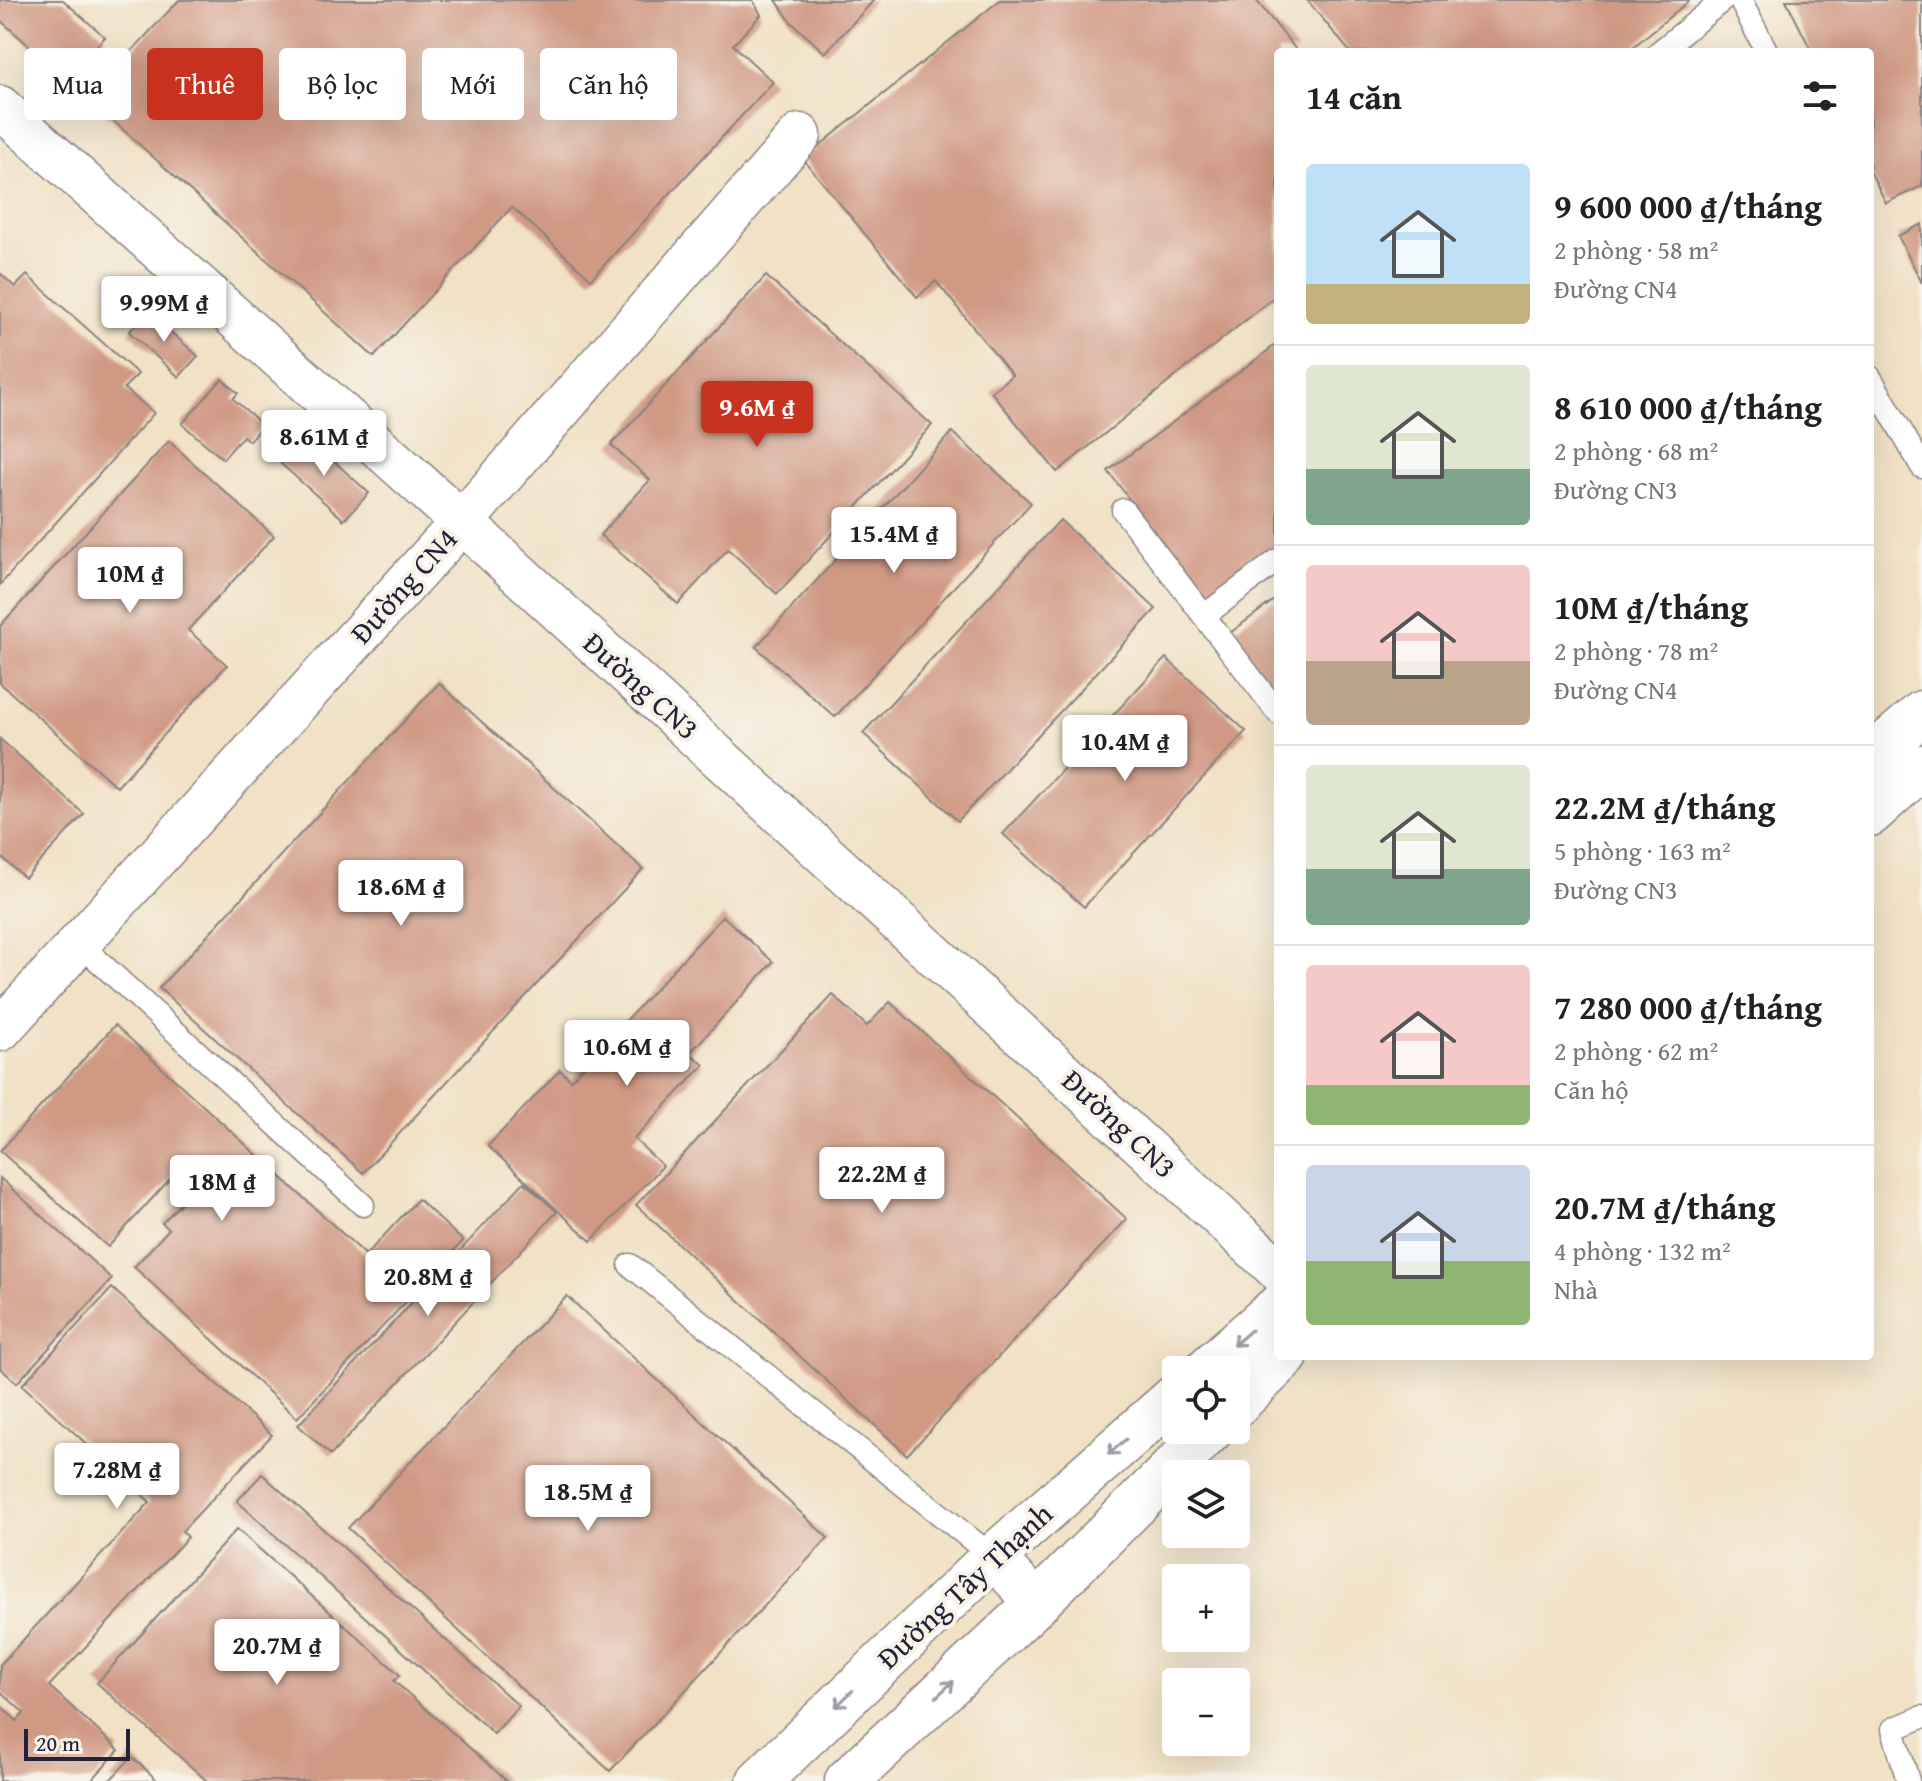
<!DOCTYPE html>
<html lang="vi">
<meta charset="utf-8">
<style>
:root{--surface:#fff;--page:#f6f6f6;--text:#222;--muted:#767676;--line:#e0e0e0;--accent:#c8321e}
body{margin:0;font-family:"Gentium Book Plus",serif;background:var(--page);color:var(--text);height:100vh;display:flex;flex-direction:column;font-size:30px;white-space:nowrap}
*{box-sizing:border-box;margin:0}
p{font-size:26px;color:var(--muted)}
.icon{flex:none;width:44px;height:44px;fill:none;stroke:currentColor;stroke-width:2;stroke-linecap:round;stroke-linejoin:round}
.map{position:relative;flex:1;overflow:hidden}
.panel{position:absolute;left:1274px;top:48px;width:600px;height:1312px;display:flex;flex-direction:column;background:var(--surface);border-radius:8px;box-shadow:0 8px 32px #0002}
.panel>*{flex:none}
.top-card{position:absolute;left:24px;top:48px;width:760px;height:72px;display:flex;gap:16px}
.buttons{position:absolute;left:1162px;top:1356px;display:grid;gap:16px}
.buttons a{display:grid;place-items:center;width:88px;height:88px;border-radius:8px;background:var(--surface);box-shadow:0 8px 32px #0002;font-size:40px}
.scale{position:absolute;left:24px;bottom:20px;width:106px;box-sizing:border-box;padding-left:8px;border:4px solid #22223b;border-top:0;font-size:22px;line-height:28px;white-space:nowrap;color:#22223b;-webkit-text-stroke:6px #f7f3e8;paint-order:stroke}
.price{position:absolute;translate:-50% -68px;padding:0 18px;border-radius:8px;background:#fff;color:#222;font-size:26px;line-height:52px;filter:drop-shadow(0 2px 4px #0008)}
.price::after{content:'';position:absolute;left:50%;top:48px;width:24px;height:18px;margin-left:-12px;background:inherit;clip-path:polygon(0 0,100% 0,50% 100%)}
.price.on{background:var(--accent);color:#fff}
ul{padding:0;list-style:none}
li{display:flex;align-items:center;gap:24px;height:200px;padding:0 32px}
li+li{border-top:2px solid var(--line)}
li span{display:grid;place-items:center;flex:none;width:224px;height:160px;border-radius:8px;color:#555}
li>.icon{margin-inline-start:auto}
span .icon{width:96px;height:96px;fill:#fffc;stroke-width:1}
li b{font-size:34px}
h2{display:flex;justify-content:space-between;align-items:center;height:96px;padding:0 32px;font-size:34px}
.chip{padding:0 28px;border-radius:8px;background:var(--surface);box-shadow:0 8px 32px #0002;font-size:28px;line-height:72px}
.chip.on{background:var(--accent);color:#fff}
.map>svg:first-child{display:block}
.building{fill:#d09984}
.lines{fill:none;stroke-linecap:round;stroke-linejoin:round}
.service-casing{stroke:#8a8280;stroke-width:25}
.minor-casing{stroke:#8a8280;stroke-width:45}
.tertiary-casing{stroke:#8a8280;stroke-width:47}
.service{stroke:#fff;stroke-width:22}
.minor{stroke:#fff;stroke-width:42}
.tertiary{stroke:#fff;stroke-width:44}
.oneway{stroke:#9c9ca7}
.labels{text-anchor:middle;stroke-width:8;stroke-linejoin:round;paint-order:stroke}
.street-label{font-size:30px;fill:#22223b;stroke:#f7f3e8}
</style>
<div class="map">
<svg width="1922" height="1781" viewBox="0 0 1922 1781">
<rect width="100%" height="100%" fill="#f7f3e8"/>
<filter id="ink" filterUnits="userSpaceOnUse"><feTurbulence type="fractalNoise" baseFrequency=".0125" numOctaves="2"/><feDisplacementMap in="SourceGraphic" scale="16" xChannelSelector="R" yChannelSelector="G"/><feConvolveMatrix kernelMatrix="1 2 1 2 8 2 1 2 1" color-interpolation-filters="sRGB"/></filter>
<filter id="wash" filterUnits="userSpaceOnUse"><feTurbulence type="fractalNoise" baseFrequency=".006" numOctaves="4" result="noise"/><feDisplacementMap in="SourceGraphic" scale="32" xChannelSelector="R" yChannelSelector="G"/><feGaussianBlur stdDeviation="1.8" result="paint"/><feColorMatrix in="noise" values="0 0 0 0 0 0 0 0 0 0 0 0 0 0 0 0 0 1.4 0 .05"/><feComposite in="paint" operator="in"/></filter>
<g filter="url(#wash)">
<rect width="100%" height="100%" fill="#f1e1c5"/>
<g id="blocks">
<!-- building -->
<g class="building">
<path d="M 0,0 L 63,0 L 105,37 L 67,79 L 0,20 Z"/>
<path d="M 179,0 L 753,0 L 761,15 L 733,45 L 773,82 L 591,279 L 512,207 L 374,357 L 88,98 Z"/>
<path d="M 776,0 L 874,0 L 825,53 L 791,22 Z"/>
<path d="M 1000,0 L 1256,0 L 1298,52 L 1278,52 L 1278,294 L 1057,472 L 991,392 L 1012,375 L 936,281 L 917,297 L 803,159 Z"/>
<path d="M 1307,0 L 1690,0 L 1627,52 L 1350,52 Z"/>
<path d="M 1786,0 L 1922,0 L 1922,186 L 1886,203 L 1870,171 L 1870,52 L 1812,52 Z"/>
<path d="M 1922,224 L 1922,283 L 1898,236 Z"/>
<path d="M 0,273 L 15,287 L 27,275 L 138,374 L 124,388 L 154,413 L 0,585 Z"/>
<path d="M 766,276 L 932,425 L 777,594 L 728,549 L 678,604 L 600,535 L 650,480 L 611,445 Z"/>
<path d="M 148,312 L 198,356 L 179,377 L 129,332 Z"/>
<path d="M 1278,343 L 1278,548 L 1207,601 L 1108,471 Z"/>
<path d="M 222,379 L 238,393 L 233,399 L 263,425 L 249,441 L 243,436 L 223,459 L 182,424 Z"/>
<path d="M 952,432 L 1031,503 L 835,717 L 756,647 Z"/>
<path d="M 305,435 L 369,493 L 344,520 L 280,463 Z"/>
<path d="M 169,441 L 274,536 L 188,630 L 227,665 L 117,787 L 0,683 L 0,626 Z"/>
<path d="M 1060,520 L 1156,609 L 958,821 L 863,733 Z"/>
<path d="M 1278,597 L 1278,696 L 1230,633 Z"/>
<path d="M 1166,658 L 1246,731 L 1084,907 L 1003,834 Z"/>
<path d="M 439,683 L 643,869 L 363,1173 L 159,988 Z"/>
<path d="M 0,739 L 84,814 L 25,878 L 0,856 Z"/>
<path d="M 723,916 L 773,962 L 690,1053 L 704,1065 L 634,1139 L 663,1166 L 591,1241 L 488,1146 L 560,1070 L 571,1080 Z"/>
<path d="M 833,995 L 867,1026 L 890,1002 L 1127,1219 L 907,1455 L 636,1205 Z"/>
<path d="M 115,1025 L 366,1255 L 418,1199 L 463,1241 L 297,1418 L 134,1267 L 169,1229 L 162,1223 L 198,1185 L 180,1168 L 108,1247 L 0,1151 Z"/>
<path d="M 0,1178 L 112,1279 L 17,1383 L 0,1368 Z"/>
<path d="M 524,1182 L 557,1212 L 331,1455 L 298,1425 Z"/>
<path d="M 112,1288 L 272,1435 L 182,1531 L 188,1537 L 49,1686 L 119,1750 L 91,1781 L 0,1781 L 0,1705 L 17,1721 L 24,1713 L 0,1691 L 0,1665 L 150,1502 L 22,1385 Z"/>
<path d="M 567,1296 L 828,1538 L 610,1771 L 348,1528 Z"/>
<path d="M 262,1474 L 519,1706 L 494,1734 L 237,1501 Z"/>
<path d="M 237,1529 L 400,1675 L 394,1681 L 507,1781 L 207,1781 L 97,1683 Z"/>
<path d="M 132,1757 L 158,1781 L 109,1781 Z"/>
</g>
</g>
</g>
<g filter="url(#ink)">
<use href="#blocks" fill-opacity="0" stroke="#8a8280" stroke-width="2"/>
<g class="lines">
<defs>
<g id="service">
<path d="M 1740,0 L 1767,52"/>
<path d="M 1659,52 L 1723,0"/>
<path d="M 1870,377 L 1922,467"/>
<path d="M 1123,510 L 1278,713"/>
<path d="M 1205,615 L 1278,560"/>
<path d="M 79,943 L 363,1205"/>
<path d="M 630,1265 L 993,1557"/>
<path d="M 1908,1781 L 1893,1729 L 1922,1717"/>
</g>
<g id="minor">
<path d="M 0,107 L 462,522 L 1278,1270"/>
<path d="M 0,1030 L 462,522 L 800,135"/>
<path d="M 993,1557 L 1037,1603"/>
</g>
<g id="tertiary">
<path d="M 1870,758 L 1922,713"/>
<path d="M 1870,814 L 1922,767"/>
<path d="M 1206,1370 L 1278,1307"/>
<path d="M 1236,1405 L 1286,1356"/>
<path d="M 759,1781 L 993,1557 L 1176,1396"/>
<path d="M 847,1781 L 1037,1603 L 1211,1430"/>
</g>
</defs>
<!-- service casing -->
<use href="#service" class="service-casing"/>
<!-- minor casing -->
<use href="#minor" class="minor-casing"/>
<!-- tertiary casing -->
<use href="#tertiary" class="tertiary-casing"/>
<!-- service -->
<use href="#service" class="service"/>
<!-- minor -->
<use href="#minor" class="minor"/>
<!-- tertiary -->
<use href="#tertiary" class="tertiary"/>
</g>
<!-- one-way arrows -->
<defs><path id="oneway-shaft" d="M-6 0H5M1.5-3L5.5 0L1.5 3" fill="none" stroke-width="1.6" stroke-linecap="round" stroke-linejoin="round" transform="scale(2)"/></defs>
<g class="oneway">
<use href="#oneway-shaft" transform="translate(1242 1338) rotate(139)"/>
<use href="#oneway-shaft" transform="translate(1117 1447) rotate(139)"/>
<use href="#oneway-shaft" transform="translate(945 1689) rotate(-43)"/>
<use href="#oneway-shaft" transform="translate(844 1699) rotate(136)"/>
</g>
</g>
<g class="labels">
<!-- street labels -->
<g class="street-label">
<text transform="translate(404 586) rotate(-48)" y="10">Đường CN4</text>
<text transform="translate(641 686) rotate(42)" y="10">Đường CN3</text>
<text transform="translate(1119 1124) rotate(43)" y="10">Đường CN3</text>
<text transform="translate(965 1586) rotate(-43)" y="10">Đường Tây Thạnh</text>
</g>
</g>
</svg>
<div class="buttons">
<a><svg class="icon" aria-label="locate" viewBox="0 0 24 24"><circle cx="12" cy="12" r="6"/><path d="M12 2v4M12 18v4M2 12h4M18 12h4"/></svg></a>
<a><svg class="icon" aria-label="layers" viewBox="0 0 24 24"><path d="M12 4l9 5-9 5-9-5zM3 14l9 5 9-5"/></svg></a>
<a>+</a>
<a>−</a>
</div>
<div class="scale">20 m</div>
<b class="price" style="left:164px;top:344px">9.99M ₫</b>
<b class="price on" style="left:757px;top:449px">9.6M ₫</b>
<b class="price" style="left:324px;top:478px">8.61M ₫</b>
<b class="price" style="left:894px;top:575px">15.4M ₫</b>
<b class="price" style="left:130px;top:615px">10M ₫</b>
<b class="price" style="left:1125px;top:783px">10.4M ₫</b>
<b class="price" style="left:401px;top:928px">18.6M ₫</b>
<b class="price" style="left:627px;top:1088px">10.6M ₫</b>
<b class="price" style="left:882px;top:1215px">22.2M ₫</b>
<b class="price" style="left:222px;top:1223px">18M ₫</b>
<b class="price" style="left:428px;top:1318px">20.8M ₫</b>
<b class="price" style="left:117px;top:1511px">7.28M ₫</b>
<b class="price" style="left:588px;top:1533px">18.5M ₫</b>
<b class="price" style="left:277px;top:1687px">20.7M ₫</b>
<div class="top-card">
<a class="chip">Mua</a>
<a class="chip on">Thuê</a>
<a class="chip">Bộ lọc</a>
<a class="chip">Mới</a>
<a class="chip">Căn hộ</a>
</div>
<section class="panel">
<h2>14 căn<svg class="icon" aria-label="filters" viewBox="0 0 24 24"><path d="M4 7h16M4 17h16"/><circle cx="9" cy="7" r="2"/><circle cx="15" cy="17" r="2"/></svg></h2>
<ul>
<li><span style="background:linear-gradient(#bfe0f5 75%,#c2b280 0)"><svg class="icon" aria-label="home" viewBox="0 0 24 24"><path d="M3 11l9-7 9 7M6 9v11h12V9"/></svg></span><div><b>9 600 000 ₫/tháng</b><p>2 phòng · 58 m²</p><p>Đường CN4</p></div></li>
<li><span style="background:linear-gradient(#dfe7d0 65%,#7fa58c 0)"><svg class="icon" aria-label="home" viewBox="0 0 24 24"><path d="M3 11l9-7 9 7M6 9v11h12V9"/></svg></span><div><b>8 610 000 ₫/tháng</b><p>2 phòng · 68 m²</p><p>Đường CN3</p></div></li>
<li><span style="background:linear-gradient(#f6c9c9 60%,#b9a48a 0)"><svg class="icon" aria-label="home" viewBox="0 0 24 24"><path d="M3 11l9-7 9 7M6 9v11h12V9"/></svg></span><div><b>10M ₫/tháng</b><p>2 phòng · 78 m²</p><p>Đường CN4</p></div></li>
<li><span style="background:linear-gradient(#dfe7d0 65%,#7fa58c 0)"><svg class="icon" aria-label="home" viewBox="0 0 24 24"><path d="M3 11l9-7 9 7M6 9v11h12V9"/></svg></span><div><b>22.2M ₫/tháng</b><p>5 phòng · 163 m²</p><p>Đường CN3</p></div></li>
<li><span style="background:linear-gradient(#f6c9c9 75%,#8fb573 0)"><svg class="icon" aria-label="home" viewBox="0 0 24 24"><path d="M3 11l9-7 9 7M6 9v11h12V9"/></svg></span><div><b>7 280 000 ₫/tháng</b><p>2 phòng · 62 m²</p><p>Căn hộ</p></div></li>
<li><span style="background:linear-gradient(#c9d6e8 60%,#8fb573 0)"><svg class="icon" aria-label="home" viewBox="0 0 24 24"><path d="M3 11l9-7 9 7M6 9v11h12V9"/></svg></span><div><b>20.7M ₫/tháng</b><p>4 phòng · 132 m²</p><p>Nhà</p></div></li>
</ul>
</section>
</div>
